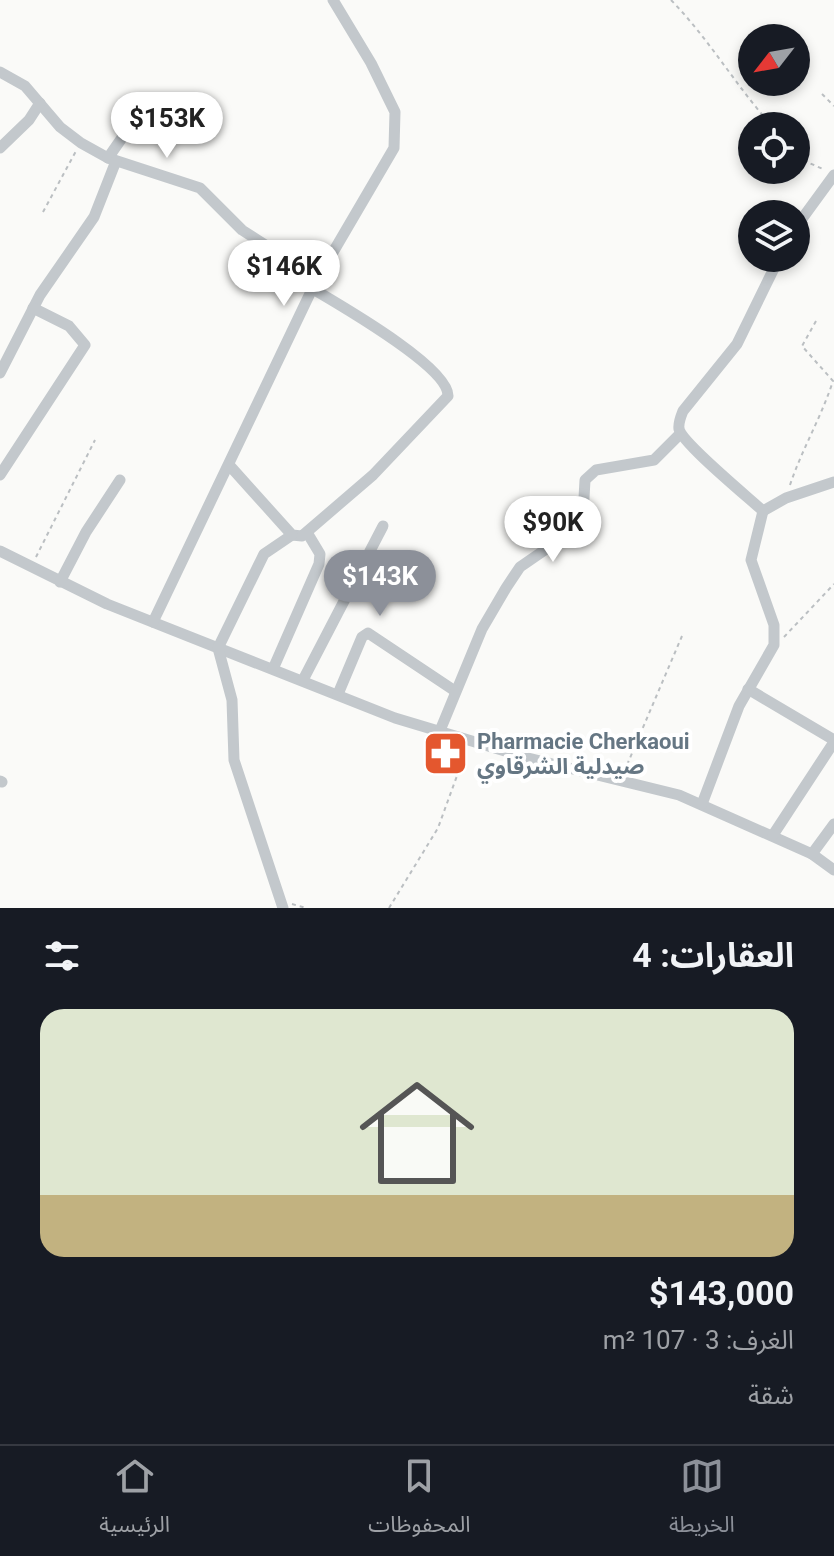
<!DOCTYPE html>
<html lang="ar">
<meta charset="utf-8">
<style>
:root{--surface:#171b24;--page:#242831;--text:#f1f3f6;--muted:#9ea1a6;--line:#363941;--accent:#8c9099}
body{margin:0;font-family:Roboto,"Noto Sans Arabic",sans-serif;background:var(--page);color:var(--text);direction:rtl;height:100vh;display:flex;flex-direction:column;font-size:30px;white-space:nowrap}
*{box-sizing:border-box;margin:0}
p{font-size:26px;color:var(--muted)}
.icon{flex:none;width:44px;height:44px;fill:none;stroke:currentColor;stroke-width:2;stroke-linecap:round;stroke-linejoin:round}
.map{position:relative;height:908px;overflow:hidden;direction:ltr}
.details{display:flex;flex-direction:column;background:var(--surface);flex:1}
.details>*{flex:none}
.needle{width:52px;rotate:239deg}
.tools{position:absolute;left:738px;top:24px;display:grid;gap:16px}
.tools a{display:grid;place-items:center;width:72px;height:72px;border-radius:50%;background:var(--surface);box-shadow:0 4px 12px #0003;font-size:40px}
.price{position:absolute;translate:-50% -68px;padding:0 18px;border-radius:28px;background:#fff;color:#222;font-size:26px;line-height:52px;filter:drop-shadow(0 2px 4px #0008)}
.price::after{content:'';position:absolute;left:50%;top:48px;width:24px;height:18px;margin-left:-12px;background:inherit;clip-path:polygon(0 0,100% 0,50% 100%)}
.price.on{background:var(--accent);color:#fff}
ul{padding:0;list-style:none}
li{display:grid;align-content:center;gap:16px;height:424px;padding:0 40px}
li+li{border-top:2px solid var(--line)}
li span{display:grid;place-items:center;height:248px;border-radius:24px;color:#555}
li>.icon{margin-inline-start:auto}
span .icon{width:144px;height:144px;fill:#fffc;stroke-width:1}
li b{font-size:34px}
h2{display:flex;justify-content:space-between;align-items:center;height:96px;padding:0 40px;font-size:34px}
.tab-bar{display:flex;justify-content:space-around;align-items:center;height:112px;border-top:2px solid var(--line);background:var(--surface);font-size:22px;color:var(--muted)}
.tab-bar a{display:grid;justify-items:center;gap:4px}
.tab-bar .on{color:var(--accent)}
.map>svg:first-child{display:block}
.lines{fill:none;stroke-linecap:round;stroke-linejoin:round}
.path{stroke:#bbbfc2;stroke-width:2;stroke-dasharray:4 4;stroke-linecap:butt}
.minor{stroke:#c3c8cc;stroke-width:11}
.labels{text-anchor:middle;stroke-width:8;stroke-linejoin:round;paint-order:stroke}
.poi-label{font-size:22px;font-weight:bold;fill:#657683;stroke:#fff;text-anchor:start}
</style>
<div class="map">
<svg width="834" height="908" viewBox="0 0 834 908">
<rect width="100%" height="100%" fill="#fafaf8"/>
<g class="lines">
<!-- path -->
<g class="path">
<path d="M 671,0 C 709,39 736,86 772,126"/>
<path d="M 822,94 L 834,106"/>
<path d="M 796,157 L 825,170"/>
<path d="M 43,212 L 76,151"/>
<path d="M 790,485 C 802,449 821,418 833,381 L 802,346 L 816,321"/>
<path d="M 36,557 L 95,440"/>
<path d="M 784,637 L 834,584"/>
<path d="M 624,772 L 682,636"/>
<path d="M 292,904 L 306,908"/>
<path d="M 389,908 L 438,828 L 466,751"/>
</g>
<!-- minor -->
<g class="minor">
<path d="M 0,72 L 25,86 L 60,127 L 81,143 L 108,158 L 200,188 L 242,230 L 318,279"/>
<path d="M 0,148 L 29,120 L 40,103"/>
<path d="M 108,158 L 149,99"/>
<path d="M 796,227 L 834,175"/>
<path d="M 0,373 L 40,295 L 94,217 L 116,161"/>
<path d="M 230,466 L 292,535 L 302,536 L 373,475 L 448,396 C 449,367 338,304 313,289"/>
<path d="M 0,475 L 85,345 L 69,326 L 33,308"/>
<path d="M 763,511 L 786,498 L 834,482"/>
<path d="M 0,551 L 107,604 L 395,718 L 528,758 L 679,795 L 812,854 L 834,870"/>
<path d="M 60,582 L 86,532 L 120,480"/>
<path d="M 153,622 L 315,283 L 394,148 L 395,112 L 371,63 L 333,0"/>
<path d="M 273,669 L 319,564 L 320,554 L 308,534"/>
<path d="M 303,680 L 383,526"/>
<path d="M 748,689 L 834,740"/>
<path d="M 338,694 L 362,637 L 368,633 L 455,691"/>
<path d="M 439,733 L 482,629 L 506,588 L 520,567 L 568,534 L 583,516 L 585,480 L 596,470 L 654,460 L 680,434"/>
<path d="M 0,781 L 2,782"/>
<path d="M 702,804 L 739,706 L 774,645 L 774,625 L 751,560 L 763,511 C 749,498 682,443 679,429 C 678,423 681,416 683,411 L 737,344 L 779,258"/>
<path d="M 773,835 L 834,742"/>
<path d="M 812,854 L 834,824"/>
<path d="M 283,908 L 234,760 L 232,700 L 218,648 L 264,554 L 292,535"/>
</g>
</g>
<!-- icons -->
<defs>
<symbol id="pharmacy-square" viewBox="-11 -11 22 22"><rect x="-9" y="-9" width="18" height="18" rx="4" fill="#e4572e" stroke="#fff"/><path d="M-2-6h4v4h4v4h-4v4h-4v-4h-4v-4h4Z" fill="#fff"/></symbol>
</defs>
<g fill-rule="evenodd">
<use href="#pharmacy-square" x="420" y="728" width="51" height="51"/>
</g>
<g class="labels">
<!-- poi labels -->
<g class="poi-label">
<text x="477" y="749">Pharmacie Cherkaoui<tspan x="477" dy="25">صيدلية الشرقاوي</tspan></text>
</g>
</g>
</svg>
<div class="tools">
<a><svg class="needle" viewBox="-14 -14 28 28"><path d="M0-13l5 13h-10z" fill="#e53935"/><path d="M0 13l5-13h-10z" fill="#9ea1a6"/></svg></a>
<a><svg class="icon" aria-label="locate" viewBox="0 0 24 24"><circle cx="12" cy="12" r="6"/><path d="M12 2v4M12 18v4M2 12h4M18 12h4"/></svg></a>
<a><svg class="icon" aria-label="layers" viewBox="0 0 24 24"><path d="M12 4l9 5-9 5-9-5zM3 14l9 5 9-5"/></svg></a>
</div>
<b class="price" style="left:167px;top:160px">$153K</b>
<b class="price" style="left:284px;top:308px">$146K</b>
<b class="price" style="left:553px;top:564px">$90K</b>
<b class="price on" style="left:380px;top:618px">$143K</b>
</div>
<section class="details">
<h2>العقارات: 4<svg class="icon" aria-label="filters" viewBox="0 0 24 24"><path d="M4 7h16M4 17h16"/><circle cx="9" cy="7" r="2"/><circle cx="15" cy="17" r="2"/></svg></h2>
<ul>
<li><span style="background:linear-gradient(#dfe7d0 75%,#c2b280 0)"><svg class="icon" aria-label="home" viewBox="0 0 24 24"><path d="M3 11l9-7 9 7M6 9v11h12V9"/></svg></span><div><b>$143,000</b><p>الغرف: 3 · 107 m²</p><p>شقة</p></div></li>
</ul>
</section>
<nav class="tab-bar">
<a class="on"><svg class="icon" aria-label="map" viewBox="0 0 24 24"><path d="M3 6l6-2 6 2 6-2v14l-6 2-6-2-6 2zM9 4v14M15 6v14"/></svg>الخريطة</a>
<a><svg class="icon" aria-label="saved" viewBox="0 0 24 24"><path d="M7 4h10v16l-5-4-5 4z"/></svg>المحفوظات</a>
<a><svg class="icon" aria-label="home" viewBox="0 0 24 24"><path d="M3 11l9-7 9 7M6 9v11h12V9"/></svg>الرئيسية</a>
</nav>
